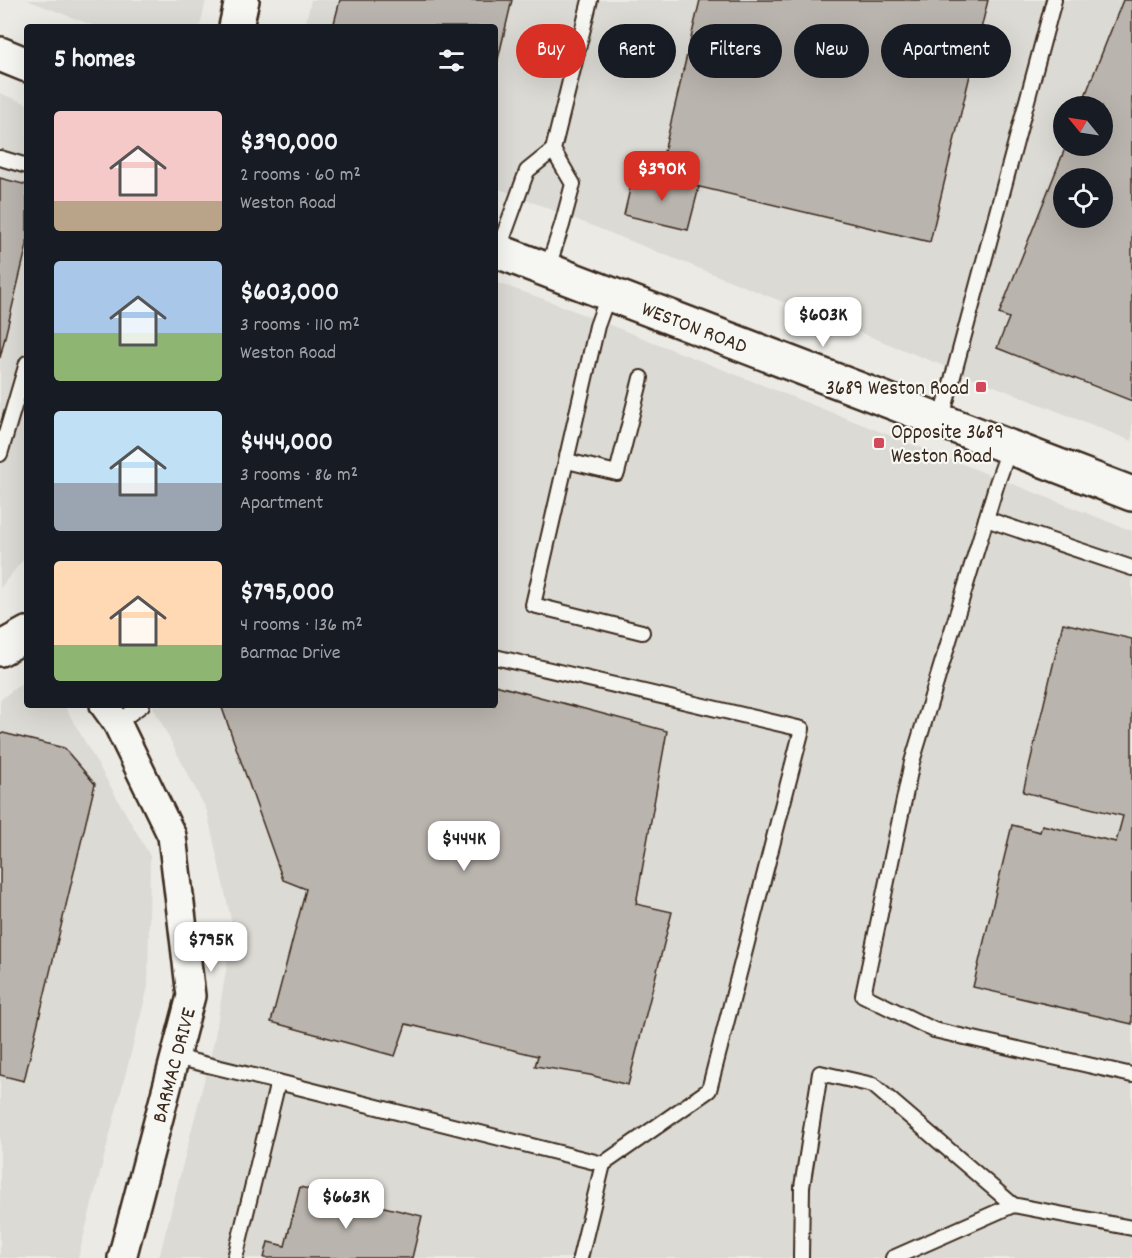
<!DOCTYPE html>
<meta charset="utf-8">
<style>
:root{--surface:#171b24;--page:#20242c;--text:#f1f3f6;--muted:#9ea1a6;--accent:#d93025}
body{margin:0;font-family:Dekko,sans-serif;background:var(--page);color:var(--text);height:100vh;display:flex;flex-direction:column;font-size:22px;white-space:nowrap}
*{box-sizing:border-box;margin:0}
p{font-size:20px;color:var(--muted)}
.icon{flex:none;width:33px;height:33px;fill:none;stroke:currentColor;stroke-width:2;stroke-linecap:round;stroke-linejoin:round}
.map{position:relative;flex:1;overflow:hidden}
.details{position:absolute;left:24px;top:24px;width:474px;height:684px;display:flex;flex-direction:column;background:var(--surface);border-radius:6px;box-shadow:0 6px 24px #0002}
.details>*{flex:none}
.hud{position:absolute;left:516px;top:24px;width:525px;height:54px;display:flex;gap:12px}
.needle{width:39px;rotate:300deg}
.buttons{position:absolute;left:1053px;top:96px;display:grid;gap:12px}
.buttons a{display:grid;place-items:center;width:60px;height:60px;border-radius:50%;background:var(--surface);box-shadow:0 6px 24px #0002;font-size:30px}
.price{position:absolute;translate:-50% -51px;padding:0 14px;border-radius:12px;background:#fff;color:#222;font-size:20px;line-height:39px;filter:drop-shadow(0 2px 3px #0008)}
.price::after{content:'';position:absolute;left:50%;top:36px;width:18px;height:14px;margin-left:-9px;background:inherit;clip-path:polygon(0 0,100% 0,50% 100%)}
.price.current{background:var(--accent);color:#fff}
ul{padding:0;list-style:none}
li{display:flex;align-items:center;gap:18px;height:150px;padding:0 30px}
li span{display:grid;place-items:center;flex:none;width:168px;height:120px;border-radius:6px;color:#555}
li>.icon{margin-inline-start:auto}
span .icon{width:72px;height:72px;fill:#fffc;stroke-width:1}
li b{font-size:26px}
h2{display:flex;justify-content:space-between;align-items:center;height:72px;padding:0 30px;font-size:26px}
.tag{padding:0 21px;border-radius:27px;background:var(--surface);box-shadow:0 6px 24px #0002;font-size:21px;line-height:54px}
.tag.current{background:var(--accent);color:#fff}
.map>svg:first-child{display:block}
.built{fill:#dcdad4;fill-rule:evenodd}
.building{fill:#bab4ae;stroke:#3b2a1e;stroke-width:1.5;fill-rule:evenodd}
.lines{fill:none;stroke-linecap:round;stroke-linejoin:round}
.lane-casing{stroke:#3b2a1e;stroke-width:18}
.street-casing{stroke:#3b2a1e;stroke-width:32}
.secondary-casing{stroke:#3b2a1e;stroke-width:38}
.lane{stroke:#f6f6f2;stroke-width:14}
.street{stroke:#f6f6f2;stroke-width:27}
.secondary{stroke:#f6f6f2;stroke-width:33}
.poi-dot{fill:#d1495b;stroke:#f6f6f2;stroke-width:2}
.labels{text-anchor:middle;stroke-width:4.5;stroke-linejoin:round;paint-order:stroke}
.street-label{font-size:21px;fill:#3b2a1e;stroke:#f6f6f2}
.poi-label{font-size:21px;fill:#3b2a1e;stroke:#f6f6f2;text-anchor:end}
</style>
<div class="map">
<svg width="1132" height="1258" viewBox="0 0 1132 1258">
<rect width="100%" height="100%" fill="#ebeae5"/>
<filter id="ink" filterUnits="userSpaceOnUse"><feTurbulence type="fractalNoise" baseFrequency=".0167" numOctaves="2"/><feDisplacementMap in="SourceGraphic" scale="12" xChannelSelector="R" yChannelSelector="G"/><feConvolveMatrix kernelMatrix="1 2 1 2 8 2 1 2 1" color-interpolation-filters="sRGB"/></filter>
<g filter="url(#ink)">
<!-- built -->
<g class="built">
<path d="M 27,0 L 206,0 L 200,27 L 97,27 Z"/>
<path d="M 311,0 L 1132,0 L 1132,441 L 495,187 L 495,27 L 305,27 ZM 1064,106 L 1102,106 L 1102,146 L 1064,146 ZM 1064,178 L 1102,178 L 1102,218 L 1064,218 Z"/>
<path d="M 0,93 L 27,104 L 27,555 L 0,588 Z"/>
<path d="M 495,282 L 549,301 L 1132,531 L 1132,1258 L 159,1258 L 214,1042 L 233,929 L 207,811 L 152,705 L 495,705 Z"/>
<path d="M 27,679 L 27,705 L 64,705 L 150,856 L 148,987 L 78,1258 L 0,1258 L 0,700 Z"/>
</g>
<!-- building -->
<g class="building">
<path d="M 340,0 L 512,0 L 495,72 L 495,27 L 333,27 Z"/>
<path d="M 700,0 L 988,0 L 930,242 L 658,177 Z"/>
<path d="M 1123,0 L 1132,0 L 1132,401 L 997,348 L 1009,318 L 999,314 L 1066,146 L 1102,146 L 1102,106 L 1081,106 ZM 1064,178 L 1102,178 L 1102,218 L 1064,218 Z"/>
<path d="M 633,176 L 659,182 L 660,178 L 699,187 L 688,230 L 624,215 Z"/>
<path d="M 0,178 L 27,185 L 27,245 L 0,358 Z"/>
<path d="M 1063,623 L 1132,639 L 1132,1024 L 973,987 L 1012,825 L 1040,832 L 1042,825 L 1116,842 L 1123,816 L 1023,792 Z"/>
<path d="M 495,685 L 667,731 L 636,904 L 672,912 L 628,1085 L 590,1075 L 535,1066 L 538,1056 L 406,1024 L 395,1056 L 271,1022 L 306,889 L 283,880 L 221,705 L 495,705 Z"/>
<path d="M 3,733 L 64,748 L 95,784 L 24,1081 L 0,1075 L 0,735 Z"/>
<path d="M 300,1187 L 422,1216 L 412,1258 L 264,1258 L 268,1242 L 285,1246 Z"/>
</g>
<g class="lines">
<defs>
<g id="lane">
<path d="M 0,158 L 27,166"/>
<path d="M 498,251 L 527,171 L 553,150"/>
<path d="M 547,270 L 562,225 L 573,184 L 553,150 L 590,0"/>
<path d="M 609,293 L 597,326 L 533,605 L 642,632"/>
<path d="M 941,421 L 1054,0"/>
<path d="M 1010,447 L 997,483 L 912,762 L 863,995 L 934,1030 L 1132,1075"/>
<path d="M 0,454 L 27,363"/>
<path d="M 567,461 L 617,473 L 641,378"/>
<path d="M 986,519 L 1132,568"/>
<path d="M 495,657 L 802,729 L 709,1090 L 603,1164"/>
<path d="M 117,723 L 142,705"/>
<path d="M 175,1057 L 278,1082 L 235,1258"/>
<path d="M 278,1082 L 603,1164 L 580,1258"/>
<path d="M 801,1258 L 802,1187 L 820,1073 L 873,1085 L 1013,1205"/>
<path d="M 893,1258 L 1013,1205 L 1132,1228"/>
</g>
<path id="street" d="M 104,705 L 117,723 L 172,836 L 191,996 L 122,1258"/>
<g id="secondary">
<path d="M 236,27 L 242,0"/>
<path d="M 0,54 L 27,65"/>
<path id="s1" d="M 495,250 L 1132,494"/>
<path d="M 0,649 L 27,634"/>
</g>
</defs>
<!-- lane casing -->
<use href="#lane" class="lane-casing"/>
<!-- street casing -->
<use href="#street" class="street-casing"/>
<!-- secondary casing -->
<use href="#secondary" class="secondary-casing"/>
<!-- lane -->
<use href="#lane" class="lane"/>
<!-- street -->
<use href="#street" class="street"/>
<!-- secondary -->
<use href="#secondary" class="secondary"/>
</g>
</g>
<!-- markers -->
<g class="poi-dot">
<rect x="975" y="381" width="12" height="12" rx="3"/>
<rect x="873" y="437" width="12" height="12" rx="3"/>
</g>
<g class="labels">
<!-- street labels -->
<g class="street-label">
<text dy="7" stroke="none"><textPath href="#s1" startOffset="214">WESTON ROAD</textPath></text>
<text transform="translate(173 1065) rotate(-75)" y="7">BARMAC DRIVE</text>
</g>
<!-- poi labels -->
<g class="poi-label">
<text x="969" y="394">3689 Weston Road</text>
<text x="891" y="438" text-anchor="start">Opposite 3689<tspan x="891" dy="24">Weston Road</tspan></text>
</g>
</g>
</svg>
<div class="buttons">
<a><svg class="needle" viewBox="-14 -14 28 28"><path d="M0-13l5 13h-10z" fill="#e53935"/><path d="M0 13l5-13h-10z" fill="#9ea1a6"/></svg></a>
<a><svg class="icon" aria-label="locate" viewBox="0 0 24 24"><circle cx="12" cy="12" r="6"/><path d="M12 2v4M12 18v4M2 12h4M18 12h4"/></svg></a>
</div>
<b class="price current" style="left:662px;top:202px">$390K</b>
<b class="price" style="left:823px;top:348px">$603K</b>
<b class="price" style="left:464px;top:872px">$444K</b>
<b class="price" style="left:211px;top:973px">$795K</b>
<b class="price" style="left:346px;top:1230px">$663K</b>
<div class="hud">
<a class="tag current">Buy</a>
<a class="tag">Rent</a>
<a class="tag">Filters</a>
<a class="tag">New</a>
<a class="tag">Apartment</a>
</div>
<section class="details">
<h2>5 homes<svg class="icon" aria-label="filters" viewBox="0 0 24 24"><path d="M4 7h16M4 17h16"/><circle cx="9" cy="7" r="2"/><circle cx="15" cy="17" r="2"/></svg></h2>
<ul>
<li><span style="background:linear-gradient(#f6c9c9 75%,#b9a48a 0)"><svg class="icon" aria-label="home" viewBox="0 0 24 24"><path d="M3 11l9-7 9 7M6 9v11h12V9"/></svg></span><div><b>$390,000</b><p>2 rooms · 60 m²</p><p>Weston Road</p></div></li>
<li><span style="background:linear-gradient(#a9c7e8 60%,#8fb573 0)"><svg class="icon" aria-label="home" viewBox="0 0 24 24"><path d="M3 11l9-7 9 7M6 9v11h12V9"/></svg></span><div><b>$603,000</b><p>3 rooms · 110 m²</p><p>Weston Road</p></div></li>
<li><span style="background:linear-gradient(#bfe0f5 60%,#9aa5b1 0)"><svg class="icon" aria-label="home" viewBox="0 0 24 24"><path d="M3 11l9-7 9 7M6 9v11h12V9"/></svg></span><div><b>$444,000</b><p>3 rooms · 86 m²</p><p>Apartment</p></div></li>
<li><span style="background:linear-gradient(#ffd9b3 70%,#8fb573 0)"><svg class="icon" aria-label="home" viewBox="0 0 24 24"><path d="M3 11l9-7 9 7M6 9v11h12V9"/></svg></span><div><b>$795,000</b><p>4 rooms · 136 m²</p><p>Barmac Drive</p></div></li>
</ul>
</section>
</div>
